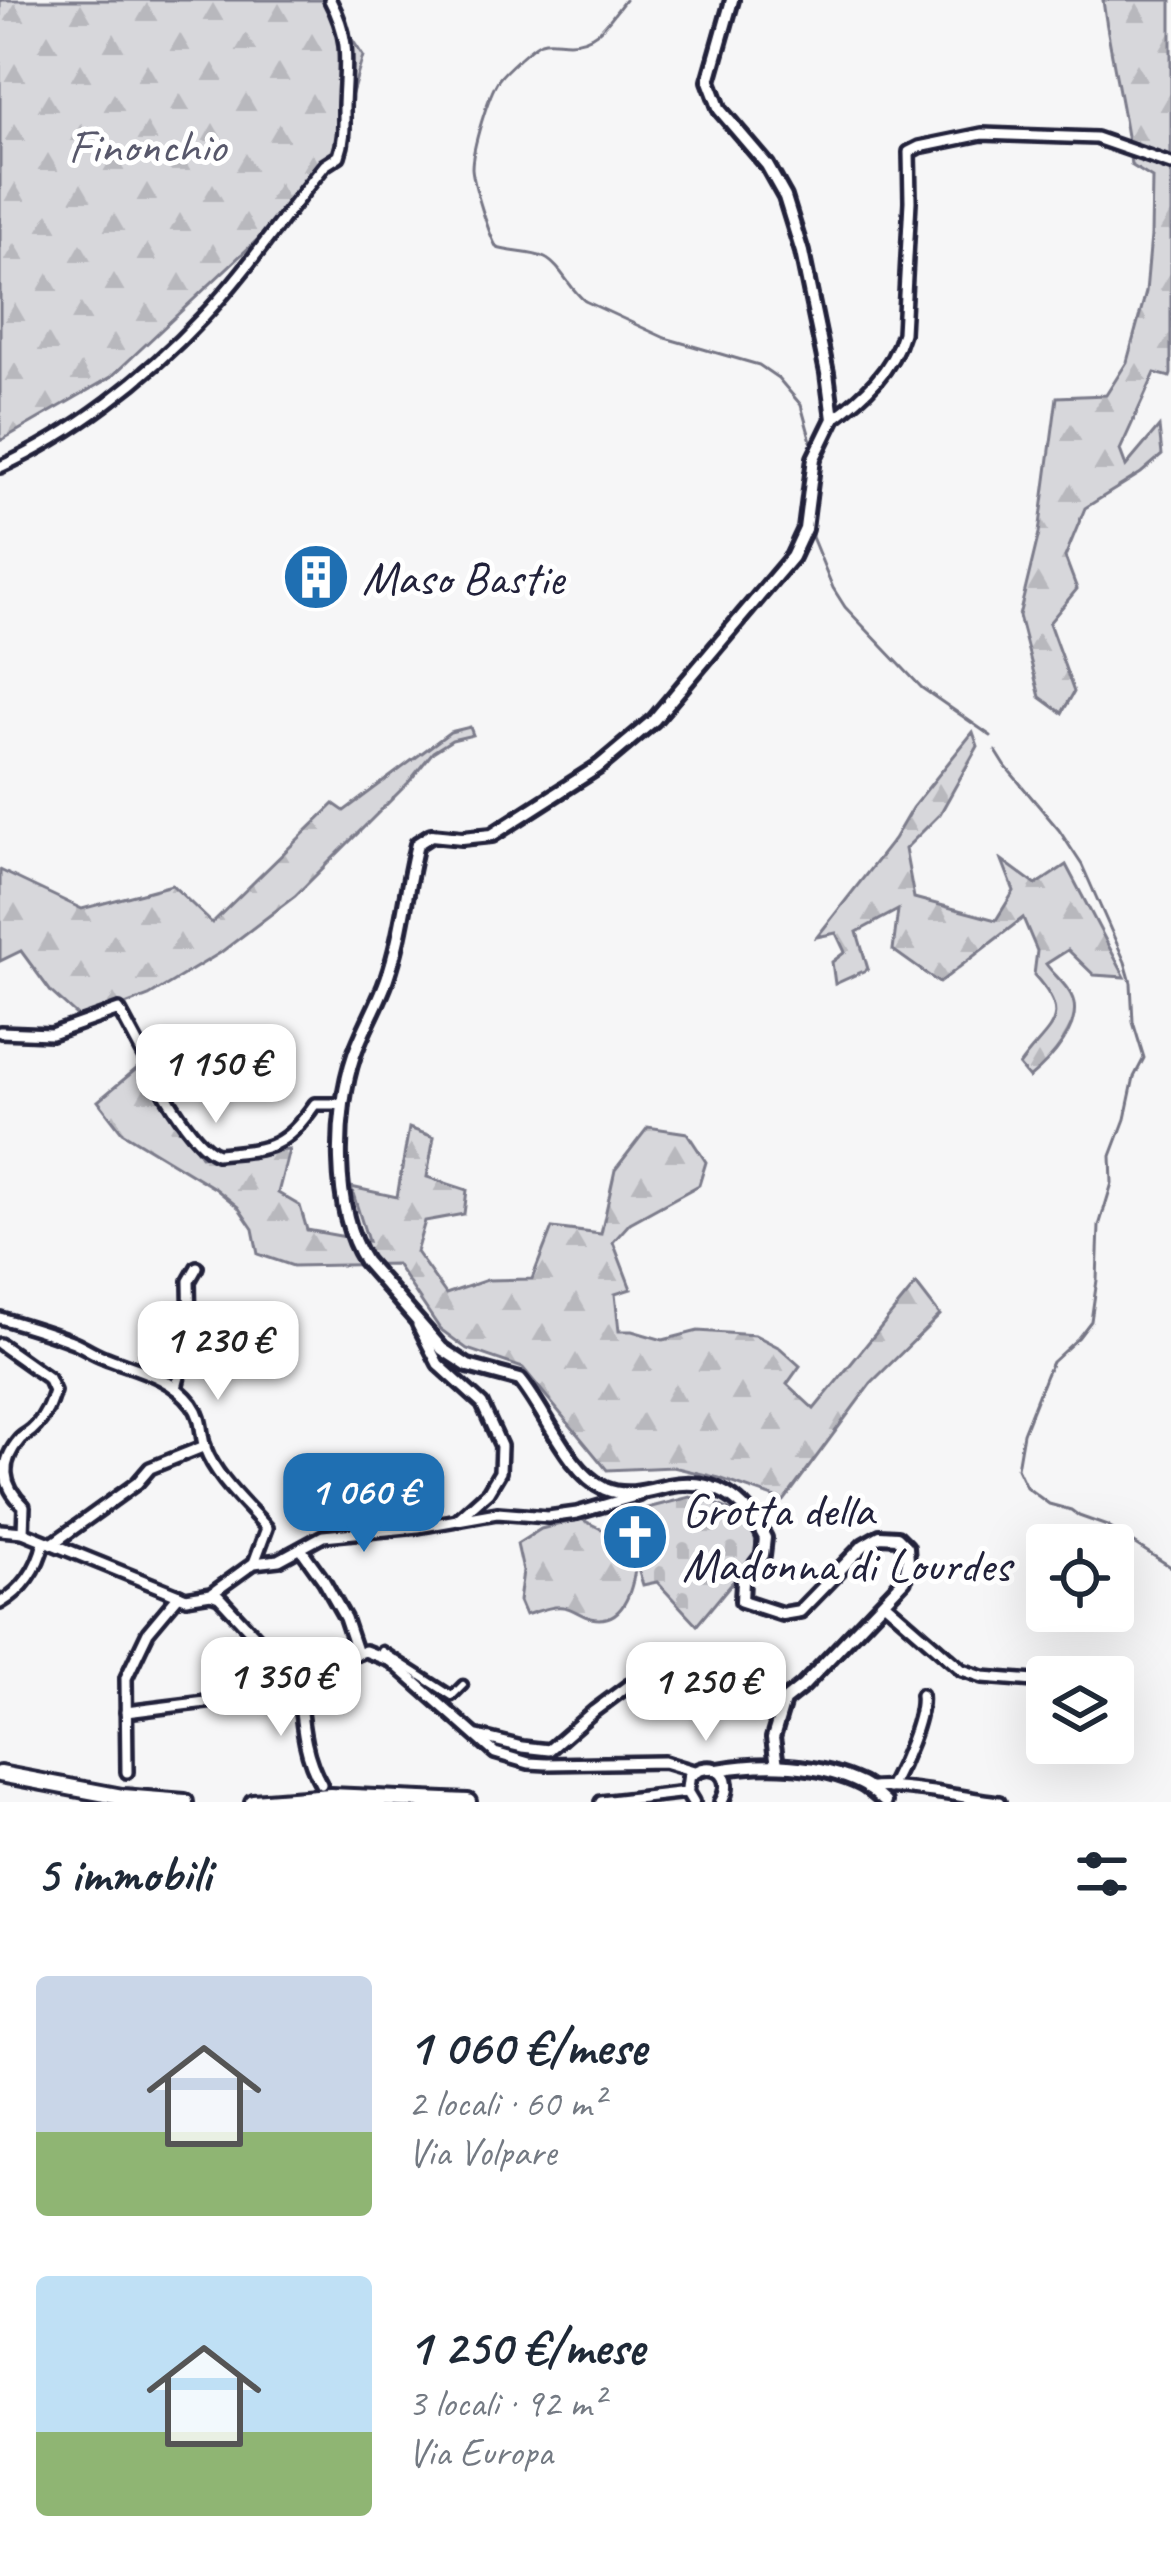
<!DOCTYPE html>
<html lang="it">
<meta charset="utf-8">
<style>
:root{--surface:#fff;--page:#f6f6f7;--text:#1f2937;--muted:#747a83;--accent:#1f6fb2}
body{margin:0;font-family:Caveat,sans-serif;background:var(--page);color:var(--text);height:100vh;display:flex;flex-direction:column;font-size:45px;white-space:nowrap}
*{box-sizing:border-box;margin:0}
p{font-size:39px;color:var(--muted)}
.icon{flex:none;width:66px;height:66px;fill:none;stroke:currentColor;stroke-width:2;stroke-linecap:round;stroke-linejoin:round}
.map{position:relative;height:1802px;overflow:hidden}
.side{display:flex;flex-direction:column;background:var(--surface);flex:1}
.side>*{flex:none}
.buttons{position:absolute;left:1026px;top:1524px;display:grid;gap:24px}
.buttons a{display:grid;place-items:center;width:108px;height:108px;border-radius:12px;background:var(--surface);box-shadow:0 12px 48px #0002;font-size:60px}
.price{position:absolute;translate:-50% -102px;padding:0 27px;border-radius:24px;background:#fff;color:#222;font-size:39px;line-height:78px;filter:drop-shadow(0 3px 6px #0008)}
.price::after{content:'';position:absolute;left:50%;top:72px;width:36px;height:27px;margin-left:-18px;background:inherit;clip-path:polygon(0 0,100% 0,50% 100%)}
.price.on{background:var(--accent);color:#fff}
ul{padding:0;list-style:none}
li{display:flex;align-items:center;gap:36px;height:300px;padding:0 36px}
li span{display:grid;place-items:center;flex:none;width:336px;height:240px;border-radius:12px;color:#555}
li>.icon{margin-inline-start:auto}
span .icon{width:144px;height:144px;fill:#fffc;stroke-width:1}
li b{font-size:51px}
h2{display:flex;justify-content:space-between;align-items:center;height:144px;padding:0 36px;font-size:51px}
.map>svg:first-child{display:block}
.forest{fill:url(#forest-firs);stroke:#7c7c8b;stroke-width:3}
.cemetery{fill:url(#cemetery-stones);stroke:#7c7c8b;stroke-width:3}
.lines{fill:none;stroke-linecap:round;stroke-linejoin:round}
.stream{stroke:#767685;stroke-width:3}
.minor-tunnel{stroke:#ccccd1;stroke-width:9;stroke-dasharray:9 4.5;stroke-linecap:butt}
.pedestrian-casing{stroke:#22223b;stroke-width:15}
.minor-casing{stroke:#22223b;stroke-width:18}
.tertiary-casing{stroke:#22223b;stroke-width:20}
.primary-casing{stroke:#22223b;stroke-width:22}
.pedestrian{stroke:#fff;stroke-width:6}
.minor{stroke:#fff;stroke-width:9}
.tertiary{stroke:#fff;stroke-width:10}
.primary{stroke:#fff;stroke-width:14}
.labels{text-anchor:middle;stroke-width:10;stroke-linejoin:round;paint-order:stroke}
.park-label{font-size:48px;fill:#58586b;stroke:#fff}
.poi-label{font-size:48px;fill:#22223b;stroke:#fff;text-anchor:start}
</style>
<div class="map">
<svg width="1171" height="1802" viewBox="0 0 1171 1802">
<defs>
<pattern id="forest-firs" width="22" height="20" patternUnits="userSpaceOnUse" patternTransform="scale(3)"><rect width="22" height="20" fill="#d7d7db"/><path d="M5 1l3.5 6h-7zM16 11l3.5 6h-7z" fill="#b8b8bd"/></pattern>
<pattern id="cemetery-stones" width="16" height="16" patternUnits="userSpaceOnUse" patternTransform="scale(3)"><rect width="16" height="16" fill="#d7d7db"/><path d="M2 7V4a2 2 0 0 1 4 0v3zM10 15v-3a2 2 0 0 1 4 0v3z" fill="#b8b8bd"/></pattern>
</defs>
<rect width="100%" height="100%" fill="#f6f6f7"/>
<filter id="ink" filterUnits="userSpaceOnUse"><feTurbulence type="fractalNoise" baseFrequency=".00833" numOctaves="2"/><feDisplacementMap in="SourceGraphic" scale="24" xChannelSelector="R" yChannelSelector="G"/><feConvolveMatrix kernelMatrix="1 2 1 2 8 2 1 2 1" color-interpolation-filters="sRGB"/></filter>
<g filter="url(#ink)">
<!-- forest -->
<g class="forest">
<path d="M 0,0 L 326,0 L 363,56 L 336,148 L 258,239 L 111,377 L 0,441 Z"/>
<path d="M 1103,0 L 1171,0 L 1171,374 L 1170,377 L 1155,373 L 1120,450 L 1126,466 L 1159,427 L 1162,455 L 1141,473 L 1085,508 L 1065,557 L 1077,589 L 1049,623 L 1074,692 L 1062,713 L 1040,697 L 1019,616 L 1039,533 L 1057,397 L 1106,395 L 1127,362 L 1146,292 L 1151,236 L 1152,178 L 1131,165 C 1125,110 1110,56 1103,0 Z"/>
<path d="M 470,727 L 473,735 L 452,740 L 433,752 L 408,783 L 295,896 L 220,953 L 149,996 L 83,1021 L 51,992 L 21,951 L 0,961 L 0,870 L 82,909 L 172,885 L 212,923 L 334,804 L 344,811 L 450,732 Z"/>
<path d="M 973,732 L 978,746 L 940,814 L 905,849 L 914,898 L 996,920 L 1014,891 L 1002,860 L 1036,885 L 1066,865 L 1125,977 L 1094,975 L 1068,950 L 1046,964 C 1053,974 1066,984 1071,995 C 1086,1023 1049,1062 1029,1078 L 1019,1066 C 1046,1027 1076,1021 1034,975 L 1037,951 L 1023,918 L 939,983 L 893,950 L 898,910 L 857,932 L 868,969 L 835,984 L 832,962 L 845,952 L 836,933 L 817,937 L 894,839 L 912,808 Z"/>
<path d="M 141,1065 L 201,1156 L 289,1150 L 278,1193 L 300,1206 L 307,1230 L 368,1241 L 351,1187 L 397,1197 L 409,1128 L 434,1137 L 427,1177 L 467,1190 L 464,1214 L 425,1221 L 416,1252 L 446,1294 L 487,1280 L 532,1279 L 552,1228 L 601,1234 L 615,1170 L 648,1127 L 687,1133 L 706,1162 L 699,1185 L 630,1223 L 613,1242 L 631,1289 L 615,1294 L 619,1331 L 632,1331 L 663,1340 L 698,1331 L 755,1335 L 780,1348 L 800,1366 L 787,1384 L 814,1409 L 916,1284 L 940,1315 L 871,1383 L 784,1501 L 719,1478 L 673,1467 L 607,1470 L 523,1368 L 467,1349 L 440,1329 L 396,1264 L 293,1266 L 258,1254 L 253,1229 L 238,1207 L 216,1189 L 122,1132 L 98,1101 Z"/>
<path d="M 581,1519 L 603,1530 L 637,1556 C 634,1582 627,1626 591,1618 C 581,1616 573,1608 563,1607 C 552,1605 536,1612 525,1615 L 519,1601 L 523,1571 L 517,1544 L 541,1529 Z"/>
</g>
<!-- cemetery -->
<path class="cemetery" d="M 690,1497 C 718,1504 765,1515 754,1556 L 697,1625 L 657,1582 L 643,1585 L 638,1569 L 639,1548 L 635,1543 L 632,1512 Z"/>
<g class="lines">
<!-- stream -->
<g class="stream">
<path d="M 625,0 C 608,21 598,42 569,42 C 559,42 550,39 541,42 C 532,46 505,71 499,79 C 488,95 472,149 472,168 C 473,183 489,235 497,248 C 512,253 531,251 545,258 C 561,266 570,290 585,301 L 665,338 L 759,365 L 778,378 L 801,405 L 811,441"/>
<path d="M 819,461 L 812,537 L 833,588 L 845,607 L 922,688 L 991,736"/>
<path d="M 996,751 L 1006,767 L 1059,830 L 1082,865 L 1125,962 L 1131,983 L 1133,1022 L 1144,1058 L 1134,1077 L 1125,1119 L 1111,1156 L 1112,1183 L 1099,1226 L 1097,1280 L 1091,1321 L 1078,1338 L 1052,1362 L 1046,1375 L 1023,1433 L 1017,1468 L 1026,1487 L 1049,1504 L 1071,1510 L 1079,1516 L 1107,1526 L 1171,1567"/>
</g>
<!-- minor-tunnel -->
<path class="minor-tunnel" d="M 127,1772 L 129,1802"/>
<defs>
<path id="pedestrian" d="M 382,1651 L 452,1696 L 463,1685"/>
<g id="minor">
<path d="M 833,419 C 864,396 892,371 903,333 L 910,201 L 909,152 L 919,147 L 982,134 L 1096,138 L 1171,164"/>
<path d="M 0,467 C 73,434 147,377 202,318 C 247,271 284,215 325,165 L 339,156 C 345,139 344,125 344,107 C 345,62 352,42 330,0"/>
<path d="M 0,1032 L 51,1034 L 119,1010 C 138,1043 184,1142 217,1154 C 271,1149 283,1149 315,1104 L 341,1104"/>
<path d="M 0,1318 C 24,1325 48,1332 71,1341 C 82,1345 92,1353 104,1357 C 135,1369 171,1376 192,1404 C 203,1419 200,1432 205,1448 C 216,1478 246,1504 267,1528 L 254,1563"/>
<path d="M 418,1325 L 438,1364 L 482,1404 L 501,1446 L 500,1472 L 488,1492 L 457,1520"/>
<path d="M 0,1344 L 48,1378 L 54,1391 C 50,1404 46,1415 36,1426 C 28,1435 29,1431 20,1439 C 0,1462 1,1485 24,1506 L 23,1532"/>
<path d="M 176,1388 L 190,1334 L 189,1281 L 197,1267"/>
<path d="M 0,1530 L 23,1532 L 186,1598 L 211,1594 L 254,1563 L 279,1560 L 323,1536 L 418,1527 L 497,1513 L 548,1517 L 577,1513 L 639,1495"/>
<path d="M 52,1544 L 137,1483 L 150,1468 L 205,1446"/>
<path d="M 301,1549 L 324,1581 L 345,1618 L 357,1654"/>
<path d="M 211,1594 L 219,1597 L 271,1653 L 295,1661 L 312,1661 L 342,1659 L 365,1651 L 391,1661 L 495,1753 L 529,1763 L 547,1764 L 664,1762 L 694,1771"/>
<path d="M 884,1602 L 962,1670 L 983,1677 L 1047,1682"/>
<path d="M 0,1603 C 23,1590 38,1568 44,1542"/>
<path d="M 297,1675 C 302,1713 301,1750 321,1784"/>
<path d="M 126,1712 L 270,1694 C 288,1688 296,1679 301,1660"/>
<path d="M 478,1736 L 522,1747 L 549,1750 L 594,1711 L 629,1685"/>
<path d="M 127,1772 L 126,1678 L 148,1632 L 179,1595"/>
<path d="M 890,1788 C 901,1767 924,1717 921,1695"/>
<path d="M 868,1789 C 899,1783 964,1798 999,1802"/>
<path d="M 601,1802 L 687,1792"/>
</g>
<g id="tertiary">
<path d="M 732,0 L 709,81 L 720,110 L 767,165 L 785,197 L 802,252 L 827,373 L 833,419 L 814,458 L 805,529 L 792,557 L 654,720 L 598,767 L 492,835 L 462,838 L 431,835 L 417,844 C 406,889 402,936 387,979 C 378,1005 363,1029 354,1055 C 335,1111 332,1210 365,1261 L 442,1349 L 468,1366 L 520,1380 C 546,1411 568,1472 605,1489 C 626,1498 647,1491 668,1486 C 714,1476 746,1500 765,1538 L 763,1555 L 743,1581 L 742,1601 L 782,1614 L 800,1611 L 864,1545 L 880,1536 L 897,1537 L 907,1547 L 908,1562 L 904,1580 L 803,1686 L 784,1701 L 773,1738 L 777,1765"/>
<path d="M 718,1770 C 764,1762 819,1763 862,1784 C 870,1788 878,1796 885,1802"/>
<path d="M 693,1802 L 687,1792 L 689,1777 C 712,1756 737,1776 721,1802"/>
</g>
<g id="primary">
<path d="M 0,1774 L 122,1797 L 185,1802"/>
<path d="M 253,1802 L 330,1796 L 468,1802"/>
</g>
</defs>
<!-- pedestrian casing -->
<use href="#pedestrian" class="pedestrian-casing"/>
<!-- minor casing -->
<use href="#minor" class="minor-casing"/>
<!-- tertiary casing -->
<use href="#tertiary" class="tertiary-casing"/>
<!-- primary casing -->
<use href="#primary" class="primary-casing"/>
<!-- pedestrian -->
<use href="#pedestrian" class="pedestrian"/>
<!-- minor -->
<use href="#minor" class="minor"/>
<!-- tertiary -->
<use href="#tertiary" class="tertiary"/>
<!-- primary -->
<use href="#primary" class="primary"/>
</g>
</g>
<!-- icons -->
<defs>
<symbol id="building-disc" viewBox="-11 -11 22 22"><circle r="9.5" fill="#1f6fb2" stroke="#fff"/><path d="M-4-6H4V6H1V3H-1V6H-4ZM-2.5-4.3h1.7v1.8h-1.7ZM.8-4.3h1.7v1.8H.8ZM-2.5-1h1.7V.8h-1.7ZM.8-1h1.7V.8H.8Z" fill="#fff"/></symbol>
<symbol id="church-disc" viewBox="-11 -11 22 22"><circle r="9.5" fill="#1f6fb2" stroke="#fff"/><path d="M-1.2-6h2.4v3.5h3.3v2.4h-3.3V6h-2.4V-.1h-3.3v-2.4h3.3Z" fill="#fff"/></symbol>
</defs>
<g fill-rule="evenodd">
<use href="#building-disc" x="278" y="539" width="76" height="76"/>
<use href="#church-disc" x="597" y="1499" width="76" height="76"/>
</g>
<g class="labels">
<!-- park labels -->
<g class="park-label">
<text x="147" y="162">Finonchio</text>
</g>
<!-- poi labels -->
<g class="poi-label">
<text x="362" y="594">Maso Bastie</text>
<text x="682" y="1526">Grotta della<tspan x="682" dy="55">Madonna di Lourdes</tspan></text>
</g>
</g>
</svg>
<div class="buttons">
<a><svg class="icon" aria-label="locate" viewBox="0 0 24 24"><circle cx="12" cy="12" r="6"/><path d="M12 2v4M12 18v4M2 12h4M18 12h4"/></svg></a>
<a><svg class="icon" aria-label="layers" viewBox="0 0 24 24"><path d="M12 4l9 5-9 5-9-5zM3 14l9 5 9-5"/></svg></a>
</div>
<b class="price" style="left:216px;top:1126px">1 150 €</b>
<b class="price" style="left:218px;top:1403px">1 230 €</b>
<b class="price on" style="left:364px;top:1555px">1 060 €</b>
<b class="price" style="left:281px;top:1739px">1 350 €</b>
<b class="price" style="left:706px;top:1744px">1 250 €</b>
</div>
<section class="side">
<h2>5 immobili<svg class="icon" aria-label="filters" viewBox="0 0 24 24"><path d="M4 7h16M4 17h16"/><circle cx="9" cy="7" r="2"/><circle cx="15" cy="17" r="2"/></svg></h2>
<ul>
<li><span style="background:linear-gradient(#c9d6e8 65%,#8fb573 0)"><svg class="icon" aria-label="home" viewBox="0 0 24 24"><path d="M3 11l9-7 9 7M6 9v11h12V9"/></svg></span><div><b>1 060 €/mese</b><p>2 locali · 60 m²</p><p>Via Volpare</p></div></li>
<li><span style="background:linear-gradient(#bfe0f5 65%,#8fb573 0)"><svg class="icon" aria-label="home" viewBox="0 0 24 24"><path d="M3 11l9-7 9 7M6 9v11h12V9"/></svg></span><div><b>1 250 €/mese</b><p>3 locali · 92 m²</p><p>Via Europa</p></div></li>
</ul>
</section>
